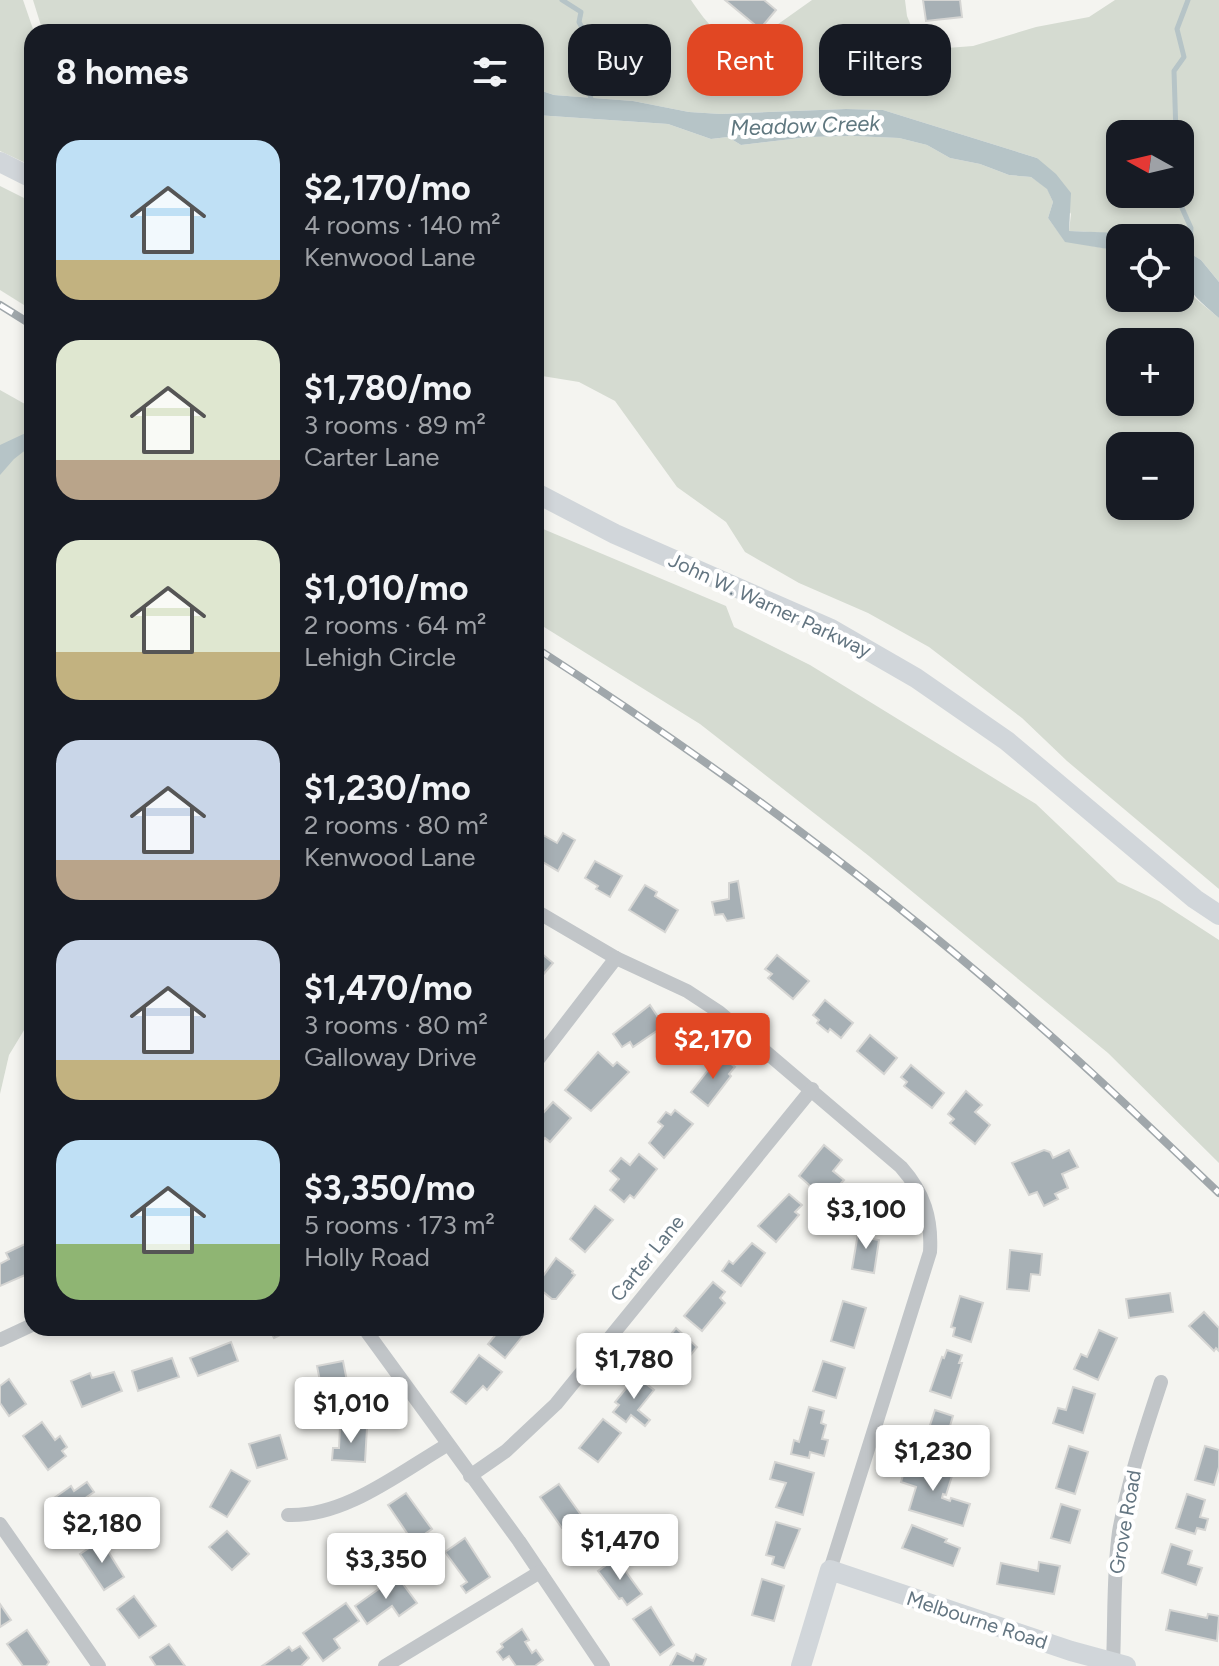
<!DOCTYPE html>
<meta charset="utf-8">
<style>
:root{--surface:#171b24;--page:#20242c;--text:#f1f3f6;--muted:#9ea1a6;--accent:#e14723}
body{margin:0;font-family:Figtree,sans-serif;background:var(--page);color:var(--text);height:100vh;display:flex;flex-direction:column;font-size:30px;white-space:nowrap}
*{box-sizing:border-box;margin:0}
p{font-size:26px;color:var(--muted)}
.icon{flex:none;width:44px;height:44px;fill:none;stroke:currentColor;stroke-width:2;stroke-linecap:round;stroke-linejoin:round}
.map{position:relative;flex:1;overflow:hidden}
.panel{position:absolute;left:24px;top:24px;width:520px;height:1312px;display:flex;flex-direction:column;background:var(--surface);border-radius:24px;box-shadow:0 4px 12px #0003}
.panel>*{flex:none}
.banner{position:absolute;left:568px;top:24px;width:530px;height:72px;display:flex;gap:16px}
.needle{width:52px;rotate:278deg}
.fabs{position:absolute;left:1106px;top:120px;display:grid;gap:16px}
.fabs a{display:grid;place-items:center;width:88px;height:88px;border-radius:16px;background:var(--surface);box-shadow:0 4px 12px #0003;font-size:40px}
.price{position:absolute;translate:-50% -68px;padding:0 18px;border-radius:8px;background:#fff;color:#222;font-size:26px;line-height:52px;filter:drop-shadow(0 2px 4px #0008)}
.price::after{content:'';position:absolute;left:50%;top:48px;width:24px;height:18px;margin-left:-12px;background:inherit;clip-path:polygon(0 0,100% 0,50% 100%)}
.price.active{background:var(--accent);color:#fff}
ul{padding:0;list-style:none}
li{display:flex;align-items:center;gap:24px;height:200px;padding:0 32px}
li span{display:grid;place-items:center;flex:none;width:224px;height:160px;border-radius:24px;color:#555}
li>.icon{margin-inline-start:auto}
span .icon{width:96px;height:96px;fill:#fffc;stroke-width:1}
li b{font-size:34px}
h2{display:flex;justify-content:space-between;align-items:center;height:96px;padding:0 32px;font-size:34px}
.pill{padding:0 28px;border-radius:24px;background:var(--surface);box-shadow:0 4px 12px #0003;font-size:28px;line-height:72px}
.pill.active{background:var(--accent);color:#fff}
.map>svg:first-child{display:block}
.green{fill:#d5dbd1;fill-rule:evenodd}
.water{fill:#b6c4c7}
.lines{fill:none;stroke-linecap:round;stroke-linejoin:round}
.stream{stroke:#b6c4c7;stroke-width:5}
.building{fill:#a7b0b5;stroke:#d5d5d3;stroke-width:2}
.street{stroke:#c1c5c8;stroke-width:14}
.secondary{stroke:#d1d6da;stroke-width:20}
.rail-casing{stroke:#a0a7ab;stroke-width:8}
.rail{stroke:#fff;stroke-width:5;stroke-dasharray:15;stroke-linecap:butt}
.labels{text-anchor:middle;stroke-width:8;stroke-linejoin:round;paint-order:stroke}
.street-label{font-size:20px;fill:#637581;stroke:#fff}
.water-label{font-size:22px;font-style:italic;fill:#5f777f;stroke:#fff}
</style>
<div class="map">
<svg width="1219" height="1666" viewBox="0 0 1219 1666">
<rect width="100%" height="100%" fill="#f4f4f0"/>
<!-- green -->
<g class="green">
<path d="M 0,0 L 23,0 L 34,32 L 32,166 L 0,151 Z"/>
<path d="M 33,0 L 691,0 C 707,24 724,44 751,53 L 774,27 L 812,0 L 905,0 L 907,16 L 921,50 L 973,46 L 1036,27 L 1089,17 L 1115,0 L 1219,0 L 1219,282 L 1201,260 L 1180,247 L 1180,238 C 1143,238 1107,232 1069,231 L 1071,214 L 1037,158 L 883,110 L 846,109 L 721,114 L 689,112 L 633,101 L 554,95 L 536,89 L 536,32 L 43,32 ZM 1120,134 L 1180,134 L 1180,194 L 1120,194 Z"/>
<path d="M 536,115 L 668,124 L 711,139 L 728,137 L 741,145 L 809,137 L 852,136 L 899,138 L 927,145 L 950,158 L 980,164 L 1009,175 L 1031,177 L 1047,188 L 1053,202 L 1048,218 L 1065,241 L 1120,251 L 1120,298 L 1180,298 L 1180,271 L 1195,298 L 1219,318 L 1219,889 L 1067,761 L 1022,718 L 929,647 L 868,613 L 799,583 L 745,552 L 726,522 L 677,487 L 615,401 L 579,382 L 536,375 ZM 1120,342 L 1180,342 L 1180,402 L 1120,402 ZM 1120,446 L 1180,446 L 1180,506 L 1120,506 Z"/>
<path d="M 0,186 L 32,202 L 32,310 L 0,290 Z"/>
<path d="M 0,390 L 32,408 L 32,769 L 26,783 L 28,877 L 32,880 L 32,1017 L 9,1055 L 0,1094 Z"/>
<path d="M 536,526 L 726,606 L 734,627 L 810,665 L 1036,804 L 1118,882 L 1159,901 L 1219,940 L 1219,1163 L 1108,1053 L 869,856 L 700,724 L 536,622 Z"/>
</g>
<!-- water -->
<g class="water">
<path d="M 536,89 L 554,95 L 633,101 L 689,112 L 721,114 L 846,109 L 883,110 L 1037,158 L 1056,174 L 1071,193 L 1069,231 L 1121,233 L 1141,238 L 1120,238 L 1120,251 L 1065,242 L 1048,218 L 1053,202 L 1047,189 L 1031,177 L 1009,175 L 980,164 L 950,158 L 927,145 L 899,138 L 852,136 L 809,137 L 741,145 L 728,137 L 711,139 L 668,124 L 536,115 Z"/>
<path d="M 1180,247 L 1201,260 L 1219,282 L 1219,318 C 1191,294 1180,285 1180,247 Z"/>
<path d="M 32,430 L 32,445 L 14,459 L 0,475 L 0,445 Z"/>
</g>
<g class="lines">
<!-- stream -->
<g class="stream">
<path d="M 562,0 L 581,12 L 579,22 L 589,41 L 583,61 L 592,104"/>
<path d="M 1176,134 L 1174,71 L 1184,57 L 1177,29 L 1188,0"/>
<path d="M 1180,192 L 1182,208 L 1191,228 L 1189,256"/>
</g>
</g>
<!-- building -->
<g class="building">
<path d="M 725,0 L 764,0 L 776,10 L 760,29 Z"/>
<path d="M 923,0 L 960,0 L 962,17 L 926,21 Z"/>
<path d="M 563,833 L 575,840 L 558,871 L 536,858 L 536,847 L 543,835 L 557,843 Z"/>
<path d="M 595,861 L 622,876 L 610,897 L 596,889 L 598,886 L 585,878 Z"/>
<path d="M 738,881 L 744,918 L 727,921 L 723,914 L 715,915 L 712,902 L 729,899 L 729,883 Z"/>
<path d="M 645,885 L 657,892 L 655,896 L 678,910 L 665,932 L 629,910 Z"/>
<path d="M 541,953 L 553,963 L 536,983 L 536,956 Z"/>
<path d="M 777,955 L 809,981 L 793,999 L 768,978 L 772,974 L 765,969 Z"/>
<path d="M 825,1000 L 853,1023 L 841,1038 L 830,1029 L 828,1032 L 817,1023 L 819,1020 L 813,1015 Z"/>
<path d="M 650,1005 L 664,1026 L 633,1047 L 630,1042 L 622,1047 L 613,1034 Z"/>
<path d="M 870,1035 L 897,1058 L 884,1074 L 857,1051 Z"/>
<path d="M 598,1052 L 613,1066 L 617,1062 L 629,1072 L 591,1111 L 565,1090 Z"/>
<path d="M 720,1055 L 735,1067 L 729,1074 L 731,1076 L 708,1106 L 691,1092 Z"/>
<path d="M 911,1065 L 944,1093 L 932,1108 L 904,1086 L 907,1082 L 901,1077 Z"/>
<path d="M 966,1091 L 982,1105 L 975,1112 L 990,1125 L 975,1144 L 950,1123 L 954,1119 L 948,1114 Z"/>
<path d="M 553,1102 L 571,1118 L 550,1142 L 545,1138 L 538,1146 L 536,1144 L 536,1121 Z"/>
<path d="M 675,1110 L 693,1124 L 664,1158 L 649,1143 L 663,1126 L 658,1122 L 666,1112 L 671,1115 Z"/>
<path d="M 824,1145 L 842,1160 L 833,1171 L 844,1180 L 831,1194 L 821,1185 L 816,1191 L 799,1176 Z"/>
<path d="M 1044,1150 L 1050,1152 L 1053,1158 L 1069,1150 L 1078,1167 L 1062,1174 L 1068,1188 L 1055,1194 L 1058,1199 L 1044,1206 L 1037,1192 L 1029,1195 L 1012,1163 Z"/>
<path d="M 639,1154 L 657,1169 L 634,1198 L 630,1195 L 624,1202 L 610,1190 L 619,1179 L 610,1171 L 621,1158 L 630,1165 Z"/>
<path d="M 789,1194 L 802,1205 L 795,1212 L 799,1215 L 776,1242 L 758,1226 Z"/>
<path d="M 595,1206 L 613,1220 L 585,1252 L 570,1239 Z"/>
<path d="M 859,1227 L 874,1229 L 872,1239 L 879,1240 L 874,1273 L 852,1269 Z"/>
<path d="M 752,1243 L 765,1253 L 741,1286 L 722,1271 L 729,1261 L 733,1264 Z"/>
<path d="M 25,1244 L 32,1257 L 32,1272 L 0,1286 L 0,1264 L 9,1259 L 6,1253 Z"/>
<path d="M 1010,1250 L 1042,1254 L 1040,1275 L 1031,1274 L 1029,1291 L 1007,1289 Z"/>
<path d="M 556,1258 L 573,1271 L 572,1273 L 575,1275 L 556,1299 L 552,1299 L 536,1286 Z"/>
<path d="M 713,1282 L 725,1292 L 720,1298 L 725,1303 L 702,1331 L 684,1316 Z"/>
<path d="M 1170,1293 L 1173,1312 L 1129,1318 L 1126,1299 Z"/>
<path d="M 960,1296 L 983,1303 L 971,1342 L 953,1336 L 955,1328 L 951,1327 Z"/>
<path d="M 843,1301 L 866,1308 L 854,1348 L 831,1341 Z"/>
<path d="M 1204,1312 L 1219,1328 L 1219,1351 L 1216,1348 L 1214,1351 L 1189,1326 Z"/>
<path d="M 269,1328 L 295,1328 L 274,1338 Z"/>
<path d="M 501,1328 L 529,1328 L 505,1358 L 488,1344 Z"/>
<path d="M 676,1328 L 697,1347 L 675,1374 L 671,1370 L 665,1378 L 653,1368 L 667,1348 L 662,1345 Z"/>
<path d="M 1099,1330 L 1117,1338 L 1098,1380 L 1074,1369 L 1081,1354 L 1087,1357 Z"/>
<path d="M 231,1342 L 238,1361 L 198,1376 L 190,1358 Z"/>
<path d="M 947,1350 L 962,1355 L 959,1363 L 962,1363 L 951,1398 L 930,1391 L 942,1357 L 944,1358 Z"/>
<path d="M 479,1355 L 502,1372 L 487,1390 L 483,1386 L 466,1404 L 451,1392 Z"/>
<path d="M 172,1358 L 179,1377 L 138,1391 L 132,1371 Z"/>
<path d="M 343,1361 L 352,1406 L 326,1411 L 317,1366 Z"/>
<path d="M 823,1361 L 845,1368 L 836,1398 L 813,1391 Z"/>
<path d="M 114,1372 L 122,1391 L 82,1407 L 71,1381 L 90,1373 L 92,1378 Z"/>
<path d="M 636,1376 L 654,1390 L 638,1410 L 650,1420 L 645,1426 L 631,1415 L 626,1422 L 613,1412 L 619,1405 L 615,1402 Z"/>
<path d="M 9,1379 L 26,1404 L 9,1416 L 0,1403 L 0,1386 Z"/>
<path d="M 1073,1387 L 1095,1394 L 1083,1433 L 1053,1423 L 1058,1408 L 1066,1410 Z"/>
<path d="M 809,1407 L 824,1411 L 821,1423 L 826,1425 L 822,1439 L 828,1440 L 824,1456 L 810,1452 L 809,1458 L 791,1454 L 794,1440 L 799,1442 Z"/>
<path d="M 935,1410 L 953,1416 L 941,1456 L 913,1447 L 919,1429 L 928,1431 Z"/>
<path d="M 603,1419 L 621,1433 L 598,1462 L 579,1448 Z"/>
<path d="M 42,1422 L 55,1440 L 60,1436 L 67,1447 L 62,1451 L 66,1456 L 48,1470 L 23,1436 Z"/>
<path d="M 340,1427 L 367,1428 L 365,1462 L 332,1460 L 333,1448 L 339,1448 Z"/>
<path d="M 280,1435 L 287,1459 L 257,1468 L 249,1444 Z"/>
<path d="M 1069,1446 L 1088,1452 L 1075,1494 L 1056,1488 Z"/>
<path d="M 1205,1446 L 1219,1450 L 1219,1467 L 1214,1485 L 1195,1480 Z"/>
<path d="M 908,1458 L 944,1469 L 943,1473 L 952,1476 L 946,1495 L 943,1494 L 942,1498 L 950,1501 L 951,1498 L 970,1504 L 963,1526 L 909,1510 L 916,1487 L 901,1482 Z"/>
<path d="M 775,1462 L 814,1473 L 803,1515 L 776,1507 L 786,1483 L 770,1479 Z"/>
<path d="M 231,1470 L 250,1481 L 227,1517 L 210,1507 Z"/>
<path d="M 87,1482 L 94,1492 L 81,1501 L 91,1514 L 74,1526 L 54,1498 L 71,1486 L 74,1491 Z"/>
<path d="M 559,1484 L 581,1515 L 578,1517 L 584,1525 L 569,1535 L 564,1527 L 562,1528 L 540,1497 Z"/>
<path d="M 406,1493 L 432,1529 L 413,1542 L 388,1505 Z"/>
<path d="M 1187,1494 L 1205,1500 L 1200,1517 L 1208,1519 L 1205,1530 L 1197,1528 L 1195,1534 L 1176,1528 Z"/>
<path d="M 1061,1504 L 1080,1510 L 1070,1543 L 1051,1538 Z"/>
<path d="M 776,1522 L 800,1529 L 784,1568 L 772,1564 L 774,1557 L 766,1555 Z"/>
<path d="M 912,1525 L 947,1539 L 945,1542 L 960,1548 L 953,1566 L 902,1548 Z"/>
<path d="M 227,1531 L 249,1554 L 232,1570 L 209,1547 Z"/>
<path d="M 465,1538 L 490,1577 L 466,1593 L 461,1586 L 467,1582 L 445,1552 Z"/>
<path d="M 101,1540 L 124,1577 L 104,1590 L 80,1554 Z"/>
<path d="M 1171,1544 L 1192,1551 L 1188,1564 L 1202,1568 L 1196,1585 L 1162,1573 Z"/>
<path d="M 616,1558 L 642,1594 L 627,1605 L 622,1598 L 619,1599 L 598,1571 Z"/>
<path d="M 1039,1562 L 1060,1566 L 1054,1594 L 997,1584 L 1001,1563 L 1038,1571 Z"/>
<path d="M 397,1576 L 417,1603 L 399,1616 L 392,1606 L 367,1624 L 355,1606 Z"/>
<path d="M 762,1579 L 784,1586 L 774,1621 L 752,1615 Z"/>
<path d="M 134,1596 L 156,1626 L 139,1638 L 117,1609 Z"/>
<path d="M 346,1603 L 359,1621 L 334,1639 L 340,1648 L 323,1661 L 303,1633 Z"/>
<path d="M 0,1604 L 11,1620 L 0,1627 Z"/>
<path d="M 651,1607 L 674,1645 L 660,1655 L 633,1619 Z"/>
<path d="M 1170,1610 L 1207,1618 L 1208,1614 L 1219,1616 L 1217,1641 L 1166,1630 Z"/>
<path d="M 522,1629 L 529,1640 L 525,1642 L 532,1653 L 536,1650 L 543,1660 L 535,1666 L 516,1666 L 509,1656 L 503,1660 L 497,1652 L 503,1647 L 501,1644 Z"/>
<path d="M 27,1630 L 49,1662 L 46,1666 L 23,1666 L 7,1644 Z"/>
<path d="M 169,1644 L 185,1666 L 156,1666 L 150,1657 Z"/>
<path d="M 300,1646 L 309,1658 L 301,1666 L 262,1666 L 289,1647 L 292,1651 Z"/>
<path d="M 677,1653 L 693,1661 L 696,1654 L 706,1659 L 703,1666 L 670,1666 Z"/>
</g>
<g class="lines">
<!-- street -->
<g class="street">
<path d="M 536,911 L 616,958 L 687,991 L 719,1012 L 901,1167 C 924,1193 932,1218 930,1252 L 830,1570"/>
<path d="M 536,1062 L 616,958"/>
<path d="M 364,1328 L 519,1541 L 603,1666"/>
<path d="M 0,1340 L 32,1325"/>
<path d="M 470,1476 L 506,1451 L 556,1404 L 812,1089"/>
<path d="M 288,1515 C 345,1517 399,1473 447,1445"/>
<path d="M 0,1524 L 99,1666"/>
<path d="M 1113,1663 C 1115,1619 1113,1575 1119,1532 C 1128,1480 1145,1431 1161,1382"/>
<path d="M 385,1666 L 540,1572"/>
</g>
<!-- secondary -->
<g class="secondary">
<path d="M 0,162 L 32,178"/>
<path d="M 536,493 L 615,534 L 831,629 L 916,678 L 1007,741 L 1195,899 L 1219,915"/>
<path d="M 801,1666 L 830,1570 L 1071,1651 L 1126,1666"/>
</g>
<defs>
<g id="rail">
<path d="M 0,305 L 32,325"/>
<path d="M 536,648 C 708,759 873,880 1027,1015 C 1093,1072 1156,1133 1219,1193"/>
</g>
</defs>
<!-- rail casing -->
<use href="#rail" class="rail-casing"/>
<!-- rail -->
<use href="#rail" class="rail"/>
</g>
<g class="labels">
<!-- street labels -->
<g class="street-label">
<text transform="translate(770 605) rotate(25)" y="7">John W. Warner Parkway</text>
<text transform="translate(647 1258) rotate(-51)" y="7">Carter Lane</text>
<text transform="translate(1125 1522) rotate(-80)" y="7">Grove Road</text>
<text transform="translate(977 1620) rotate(18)" y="7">Melbourne Road</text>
</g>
<!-- water labels -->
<g class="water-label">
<text transform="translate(805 125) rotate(-2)" y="8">Meadow Creek</text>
</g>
</g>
</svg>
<div class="fabs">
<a><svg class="needle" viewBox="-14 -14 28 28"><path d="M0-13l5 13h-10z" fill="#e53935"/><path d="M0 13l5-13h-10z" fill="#9ea1a6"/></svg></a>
<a><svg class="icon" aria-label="locate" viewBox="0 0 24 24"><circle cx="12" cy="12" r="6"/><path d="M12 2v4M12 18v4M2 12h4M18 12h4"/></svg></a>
<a>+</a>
<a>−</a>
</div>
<b class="price active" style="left:713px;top:1081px">$2,170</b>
<b class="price" style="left:866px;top:1251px">$3,100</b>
<b class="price" style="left:634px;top:1401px">$1,780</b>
<b class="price" style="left:351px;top:1445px">$1,010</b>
<b class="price" style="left:933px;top:1493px">$1,230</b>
<b class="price" style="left:102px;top:1565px">$2,180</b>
<b class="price" style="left:620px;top:1582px">$1,470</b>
<b class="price" style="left:386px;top:1601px">$3,350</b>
<div class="banner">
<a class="pill">Buy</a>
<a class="pill active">Rent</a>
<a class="pill">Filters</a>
</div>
<section class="panel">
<h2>8 homes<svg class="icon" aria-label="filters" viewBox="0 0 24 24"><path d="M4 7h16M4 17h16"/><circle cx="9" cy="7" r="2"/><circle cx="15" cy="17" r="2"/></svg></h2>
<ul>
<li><span style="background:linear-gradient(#bfe0f5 75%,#c2b280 0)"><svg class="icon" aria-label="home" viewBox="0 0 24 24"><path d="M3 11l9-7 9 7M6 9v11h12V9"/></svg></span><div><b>$2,170/mo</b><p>4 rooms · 140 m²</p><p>Kenwood Lane</p></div></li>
<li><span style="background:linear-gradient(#dfe7d0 75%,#b9a48a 0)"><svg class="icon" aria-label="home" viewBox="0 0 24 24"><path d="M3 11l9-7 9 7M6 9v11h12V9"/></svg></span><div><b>$1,780/mo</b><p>3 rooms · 89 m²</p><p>Carter Lane</p></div></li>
<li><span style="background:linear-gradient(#dfe7d0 70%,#c2b280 0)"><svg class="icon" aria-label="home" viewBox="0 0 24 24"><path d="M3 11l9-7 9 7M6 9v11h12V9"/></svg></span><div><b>$1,010/mo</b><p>2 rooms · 64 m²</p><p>Lehigh Circle</p></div></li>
<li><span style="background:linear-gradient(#c9d6e8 75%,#b9a48a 0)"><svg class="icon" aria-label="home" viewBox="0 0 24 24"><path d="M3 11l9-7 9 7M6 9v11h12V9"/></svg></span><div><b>$1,230/mo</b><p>2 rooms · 80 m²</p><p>Kenwood Lane</p></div></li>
<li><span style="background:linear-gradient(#c9d6e8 75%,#c2b280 0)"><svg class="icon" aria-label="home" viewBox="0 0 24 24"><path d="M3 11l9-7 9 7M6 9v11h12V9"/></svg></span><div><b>$1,470/mo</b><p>3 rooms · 80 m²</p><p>Galloway Drive</p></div></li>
<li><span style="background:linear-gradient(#bfe0f5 65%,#8fb573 0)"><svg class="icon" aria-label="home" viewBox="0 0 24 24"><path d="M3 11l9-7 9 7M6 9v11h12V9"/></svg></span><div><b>$3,350/mo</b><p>5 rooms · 173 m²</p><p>Holly Road</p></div></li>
</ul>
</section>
</div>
